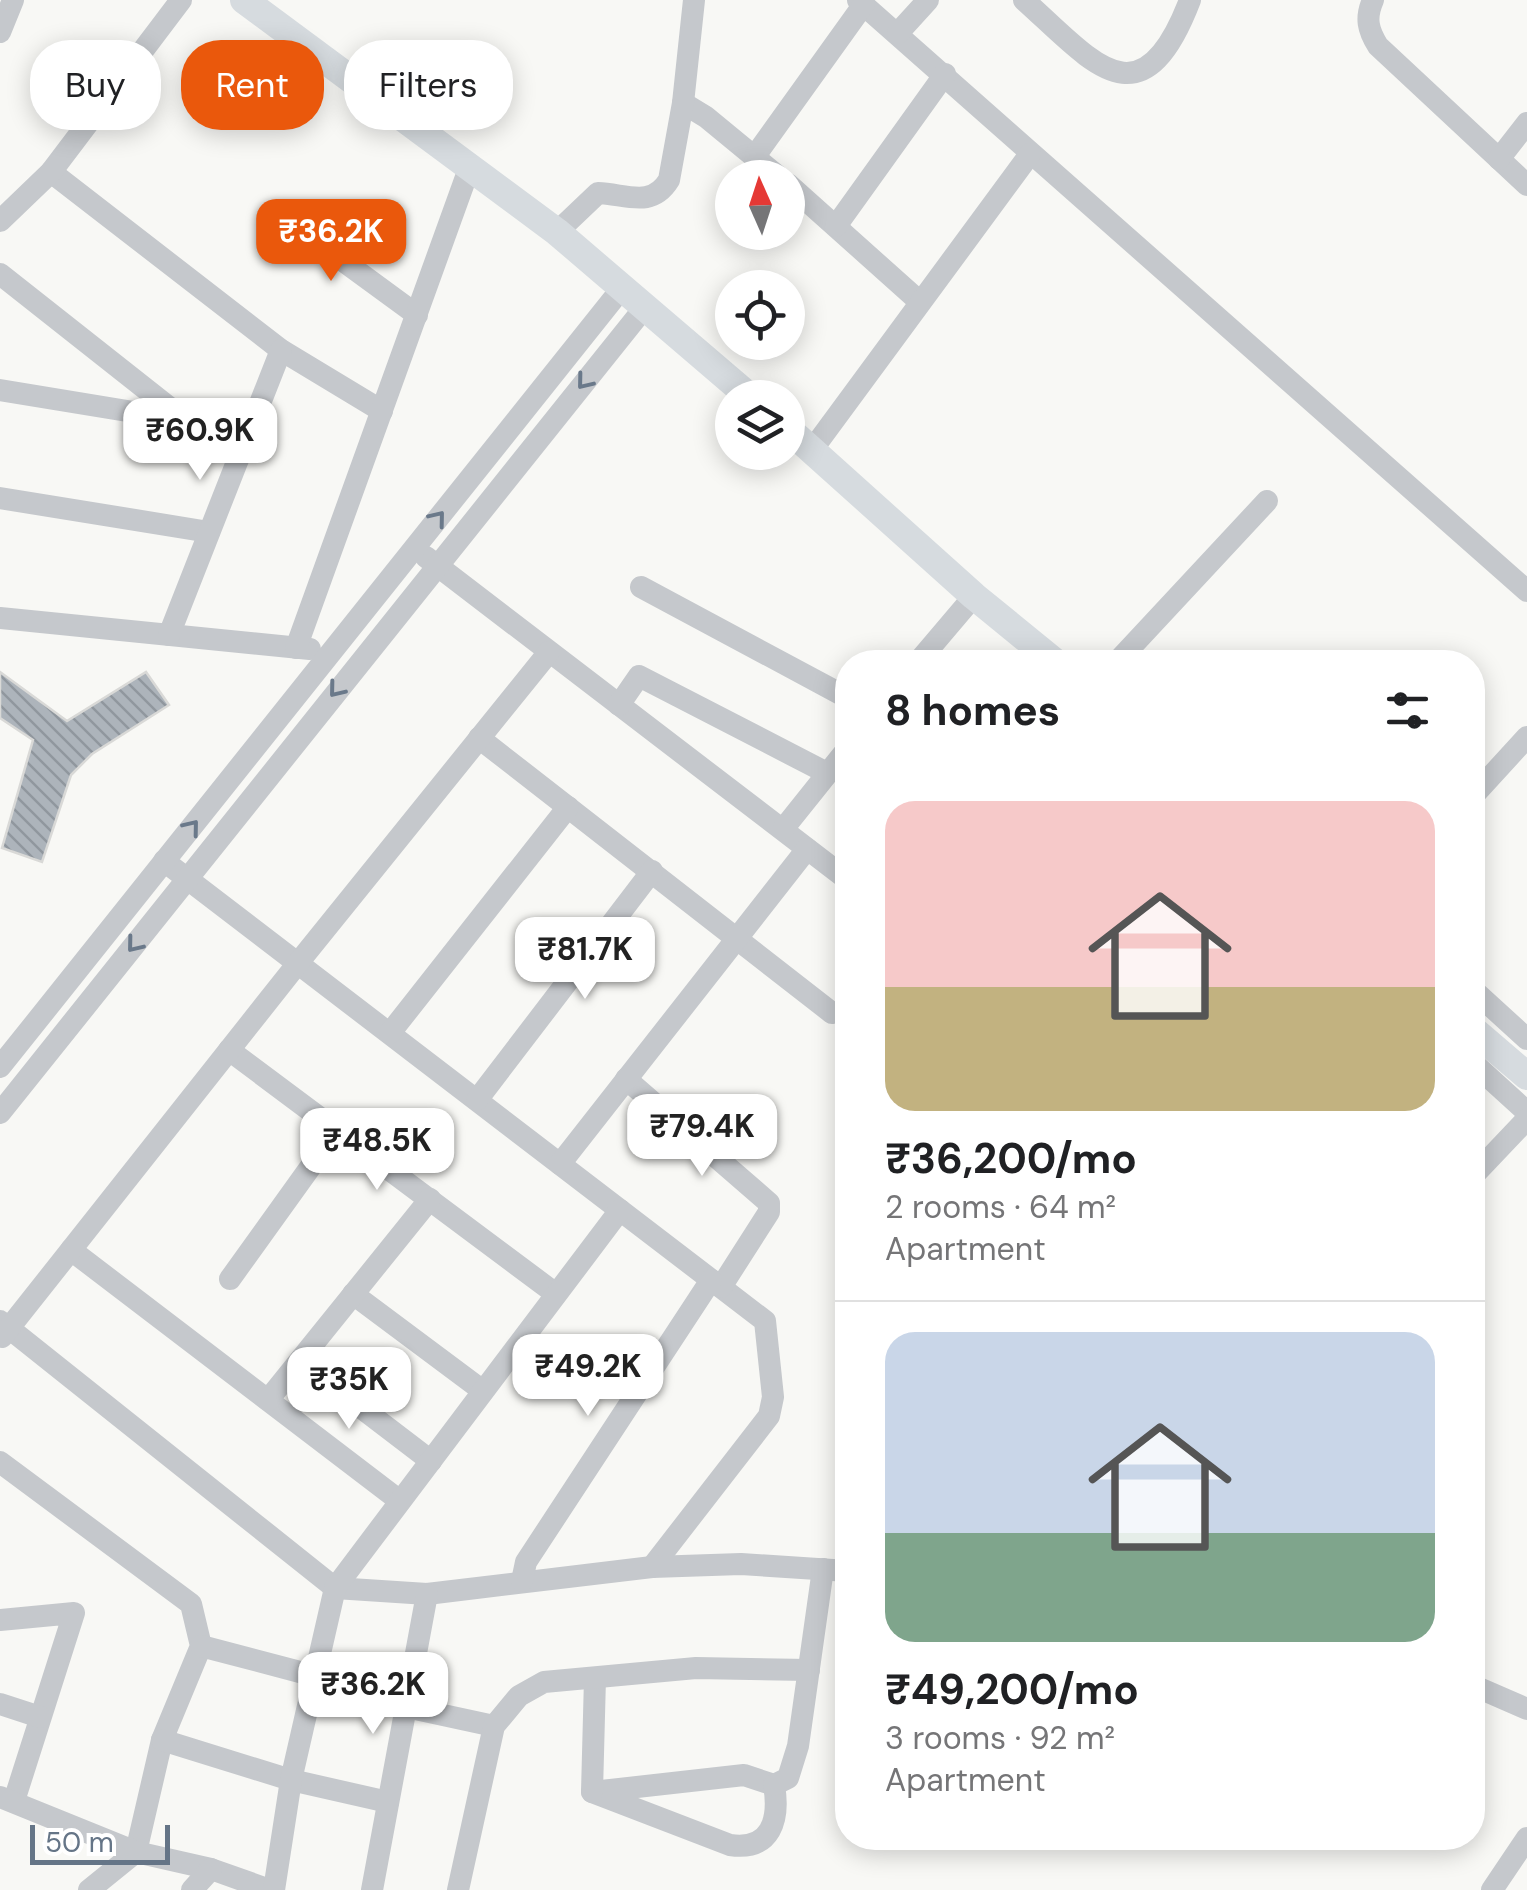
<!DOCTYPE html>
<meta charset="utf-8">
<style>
:root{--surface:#fff;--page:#f6f6f6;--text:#202124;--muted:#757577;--line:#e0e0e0;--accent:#ea580c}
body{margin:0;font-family:"DM Sans",sans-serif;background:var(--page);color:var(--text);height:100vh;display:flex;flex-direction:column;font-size:38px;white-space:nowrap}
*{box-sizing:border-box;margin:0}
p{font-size:32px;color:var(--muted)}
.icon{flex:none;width:55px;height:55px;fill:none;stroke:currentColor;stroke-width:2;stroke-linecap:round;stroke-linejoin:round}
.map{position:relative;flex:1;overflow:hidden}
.side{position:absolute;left:835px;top:650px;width:650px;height:1200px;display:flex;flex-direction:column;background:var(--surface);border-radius:40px;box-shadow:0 5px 25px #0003}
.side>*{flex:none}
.banner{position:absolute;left:30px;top:40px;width:655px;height:90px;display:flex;gap:20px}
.needle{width:65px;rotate:357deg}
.buttons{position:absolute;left:715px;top:160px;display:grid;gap:20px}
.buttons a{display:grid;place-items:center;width:90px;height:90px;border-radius:50%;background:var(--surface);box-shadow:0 5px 25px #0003;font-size:50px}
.scale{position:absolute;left:30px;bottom:25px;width:140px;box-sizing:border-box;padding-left:10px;border:5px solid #657587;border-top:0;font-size:28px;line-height:35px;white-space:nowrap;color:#657587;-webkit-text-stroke:8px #fff;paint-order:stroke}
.price{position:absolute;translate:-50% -85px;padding:0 22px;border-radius:20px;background:#fff;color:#222;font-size:32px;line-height:65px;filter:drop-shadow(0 2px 5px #0008)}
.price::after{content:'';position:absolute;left:50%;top:60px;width:30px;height:22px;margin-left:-15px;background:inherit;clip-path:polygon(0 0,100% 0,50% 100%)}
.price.current{background:var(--accent);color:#fff}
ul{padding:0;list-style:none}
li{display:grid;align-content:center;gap:20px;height:530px;padding:0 50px}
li+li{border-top:2px solid var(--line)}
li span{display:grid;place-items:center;height:310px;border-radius:30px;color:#555}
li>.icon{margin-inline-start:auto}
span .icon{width:180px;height:180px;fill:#fffc;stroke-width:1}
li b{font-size:42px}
h2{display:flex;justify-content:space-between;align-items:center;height:120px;padding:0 50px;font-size:42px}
.tag{padding:0 35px;border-radius:40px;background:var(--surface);box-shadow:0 5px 25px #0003;font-size:35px;line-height:90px}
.tag.current{background:var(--accent);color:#fff}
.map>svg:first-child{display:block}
.building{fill:url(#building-back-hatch);stroke:#d9d9d7;stroke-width:2.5}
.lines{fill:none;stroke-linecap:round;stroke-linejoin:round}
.minor{stroke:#c5c8cc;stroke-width:22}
.major{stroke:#d6dbdf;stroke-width:28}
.oneway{stroke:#6a798a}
</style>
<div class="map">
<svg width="1527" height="1890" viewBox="0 0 1527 1890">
<defs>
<pattern id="building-back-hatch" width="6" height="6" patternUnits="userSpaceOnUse" patternTransform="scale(2.5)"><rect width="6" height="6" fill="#adb4bb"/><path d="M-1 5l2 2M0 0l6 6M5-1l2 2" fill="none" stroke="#90979e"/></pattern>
</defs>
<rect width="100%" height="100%" fill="#f8f8f5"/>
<!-- building -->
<path class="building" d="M 0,672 L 67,721 L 146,672 L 169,705 L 92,754 L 71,775 L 42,862 L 2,848 L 33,740 L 0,718 Z"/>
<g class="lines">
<!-- minor -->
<g class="minor">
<path d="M 858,0 L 1527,591"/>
<path d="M 1024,0 C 1092,61 1141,128 1190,0"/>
<path d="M 1373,0 C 1365,18 1368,30 1378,46 L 1527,185"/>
<path d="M 0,32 L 13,0"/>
<path d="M 898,33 L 928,0"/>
<path d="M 683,103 L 706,117 L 780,178"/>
<path d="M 755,156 L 864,4"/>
<path d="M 1499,159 L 1527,123"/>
<path d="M 51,172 L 281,350 L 382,411"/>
<path d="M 788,184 L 920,302"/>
<path d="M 275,211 L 417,315"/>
<path d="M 0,221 L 51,172 L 181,0"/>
<path d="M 836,226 L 945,74"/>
<path d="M 557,232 L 598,193 C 626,194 651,209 669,180 L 683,103 L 694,0"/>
<path d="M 0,274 L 185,420 L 240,454"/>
<path d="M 0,390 L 182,420"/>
<path d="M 812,450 L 1030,154"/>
<path d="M 0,498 L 209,532"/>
<path d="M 426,557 L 848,880"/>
<path d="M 641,587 L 848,698"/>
<path d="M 0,618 L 310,649"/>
<path d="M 169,635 L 281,350"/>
<path d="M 296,648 L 470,166"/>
<path d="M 918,662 L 974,596"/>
<path d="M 1117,662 L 1267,501"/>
<path d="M 619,705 L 639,676 L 827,773"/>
<path d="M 479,738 L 832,1013"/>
<path d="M 1472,797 L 1527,737"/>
<path d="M 784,828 L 848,748"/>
<path d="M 164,861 L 765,1321 L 773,1397 L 769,1416 L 652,1567"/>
<path d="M 1472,989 L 1527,1039"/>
<path d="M 390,1033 L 568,807"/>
<path d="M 229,1050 L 556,1294"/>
<path d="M 1472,1062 L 1527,1112"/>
<path d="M 0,1067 L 622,288"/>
<path d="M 626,1079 L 769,1203 L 769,1212 L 721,1287"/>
<path d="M 477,1100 L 652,871"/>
<path d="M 0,1113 L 645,307"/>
<path d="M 560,1164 L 807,849"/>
<path d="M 1472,1177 L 1527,1119"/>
<path d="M 71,1250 L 400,1501"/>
<path d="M 230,1279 L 337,1130"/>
<path d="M 353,1294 L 483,1391"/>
<path d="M 0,1321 L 335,1588 L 427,1594 L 652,1567 L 741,1564 L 848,1571"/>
<path d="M 2,1337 L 298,963 L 549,652"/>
<path d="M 300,1361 L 431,1461"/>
<path d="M 268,1400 L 430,1199"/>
<path d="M 0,1462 L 191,1604 L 201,1646 L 162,1740 L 136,1852 L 89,1890"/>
<path d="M 522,1581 L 526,1562 L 711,1280"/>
<path d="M 0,1620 L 74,1613 L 14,1801"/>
<path d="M 201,1646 L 315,1676"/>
<path d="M 1472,1685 L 1527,1709"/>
<path d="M 0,1704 L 40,1717"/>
<path d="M 406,1707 L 494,1726"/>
<path d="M 162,1740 L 291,1780 L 388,1802"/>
<path d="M 744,1775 L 774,1785 C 780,1820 771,1851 730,1845 L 592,1792 Z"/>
<path d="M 774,1785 L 788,1778 L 798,1746 L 823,1569"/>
<path d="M 592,1792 L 595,1678"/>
<path d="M 0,1797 L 136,1852 L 211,1869 L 270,1890"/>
<path d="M 192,1890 L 211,1869"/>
<path d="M 274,1890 L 291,1780 L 335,1588 L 620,1210"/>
<path d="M 372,1890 L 427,1594"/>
<path d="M 458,1890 L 494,1726 L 519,1696 L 544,1682 L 696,1668 L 809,1670"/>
<path d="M 1492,1890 L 1527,1838"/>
</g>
<!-- major -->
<g class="major">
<path d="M 244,0 L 557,232 L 751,398"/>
<path d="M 788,429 L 974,596 L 1055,662"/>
<path d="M 1472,1029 L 1527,1076"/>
</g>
</g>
<!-- one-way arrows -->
<defs><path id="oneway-chevron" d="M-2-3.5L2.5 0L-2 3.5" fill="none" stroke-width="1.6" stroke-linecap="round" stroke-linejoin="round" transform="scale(2.5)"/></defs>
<g class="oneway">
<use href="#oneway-chevron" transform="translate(584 382) rotate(129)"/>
<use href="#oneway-chevron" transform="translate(438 518) rotate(-51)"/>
<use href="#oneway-chevron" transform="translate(336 690) rotate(129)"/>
<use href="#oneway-chevron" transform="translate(192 827) rotate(-51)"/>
<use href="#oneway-chevron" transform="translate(134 945) rotate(129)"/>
</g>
</svg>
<div class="buttons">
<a><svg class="needle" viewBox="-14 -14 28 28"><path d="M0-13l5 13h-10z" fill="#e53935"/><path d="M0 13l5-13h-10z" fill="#757577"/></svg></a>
<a><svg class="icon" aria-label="locate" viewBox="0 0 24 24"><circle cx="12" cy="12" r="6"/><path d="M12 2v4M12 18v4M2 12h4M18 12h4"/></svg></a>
<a><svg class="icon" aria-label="layers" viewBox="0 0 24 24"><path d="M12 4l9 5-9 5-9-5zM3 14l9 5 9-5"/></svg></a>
</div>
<div class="scale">50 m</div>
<b class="price current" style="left:331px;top:284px">₹36.2K</b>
<b class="price" style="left:200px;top:483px">₹60.9K</b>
<b class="price" style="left:585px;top:1002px">₹81.7K</b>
<b class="price" style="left:702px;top:1179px">₹79.4K</b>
<b class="price" style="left:377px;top:1193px">₹48.5K</b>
<b class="price" style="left:588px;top:1419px">₹49.2K</b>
<b class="price" style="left:349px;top:1432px">₹35K</b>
<b class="price" style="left:373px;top:1737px">₹36.2K</b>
<div class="banner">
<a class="tag">Buy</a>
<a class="tag current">Rent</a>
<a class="tag">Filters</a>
</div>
<section class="side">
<h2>8 homes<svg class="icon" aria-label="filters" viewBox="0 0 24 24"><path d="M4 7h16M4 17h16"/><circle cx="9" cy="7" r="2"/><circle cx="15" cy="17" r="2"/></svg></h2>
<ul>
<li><span style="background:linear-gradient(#f6c9c9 60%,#c2b280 0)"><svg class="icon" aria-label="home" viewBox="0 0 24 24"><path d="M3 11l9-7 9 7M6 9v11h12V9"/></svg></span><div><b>₹36,200/mo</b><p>2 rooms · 64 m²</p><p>Apartment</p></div></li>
<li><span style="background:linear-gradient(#c9d6e8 65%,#7fa58c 0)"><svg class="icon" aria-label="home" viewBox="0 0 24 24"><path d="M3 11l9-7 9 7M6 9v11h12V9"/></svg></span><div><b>₹49,200/mo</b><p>3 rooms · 92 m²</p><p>Apartment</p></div></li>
</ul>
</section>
</div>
